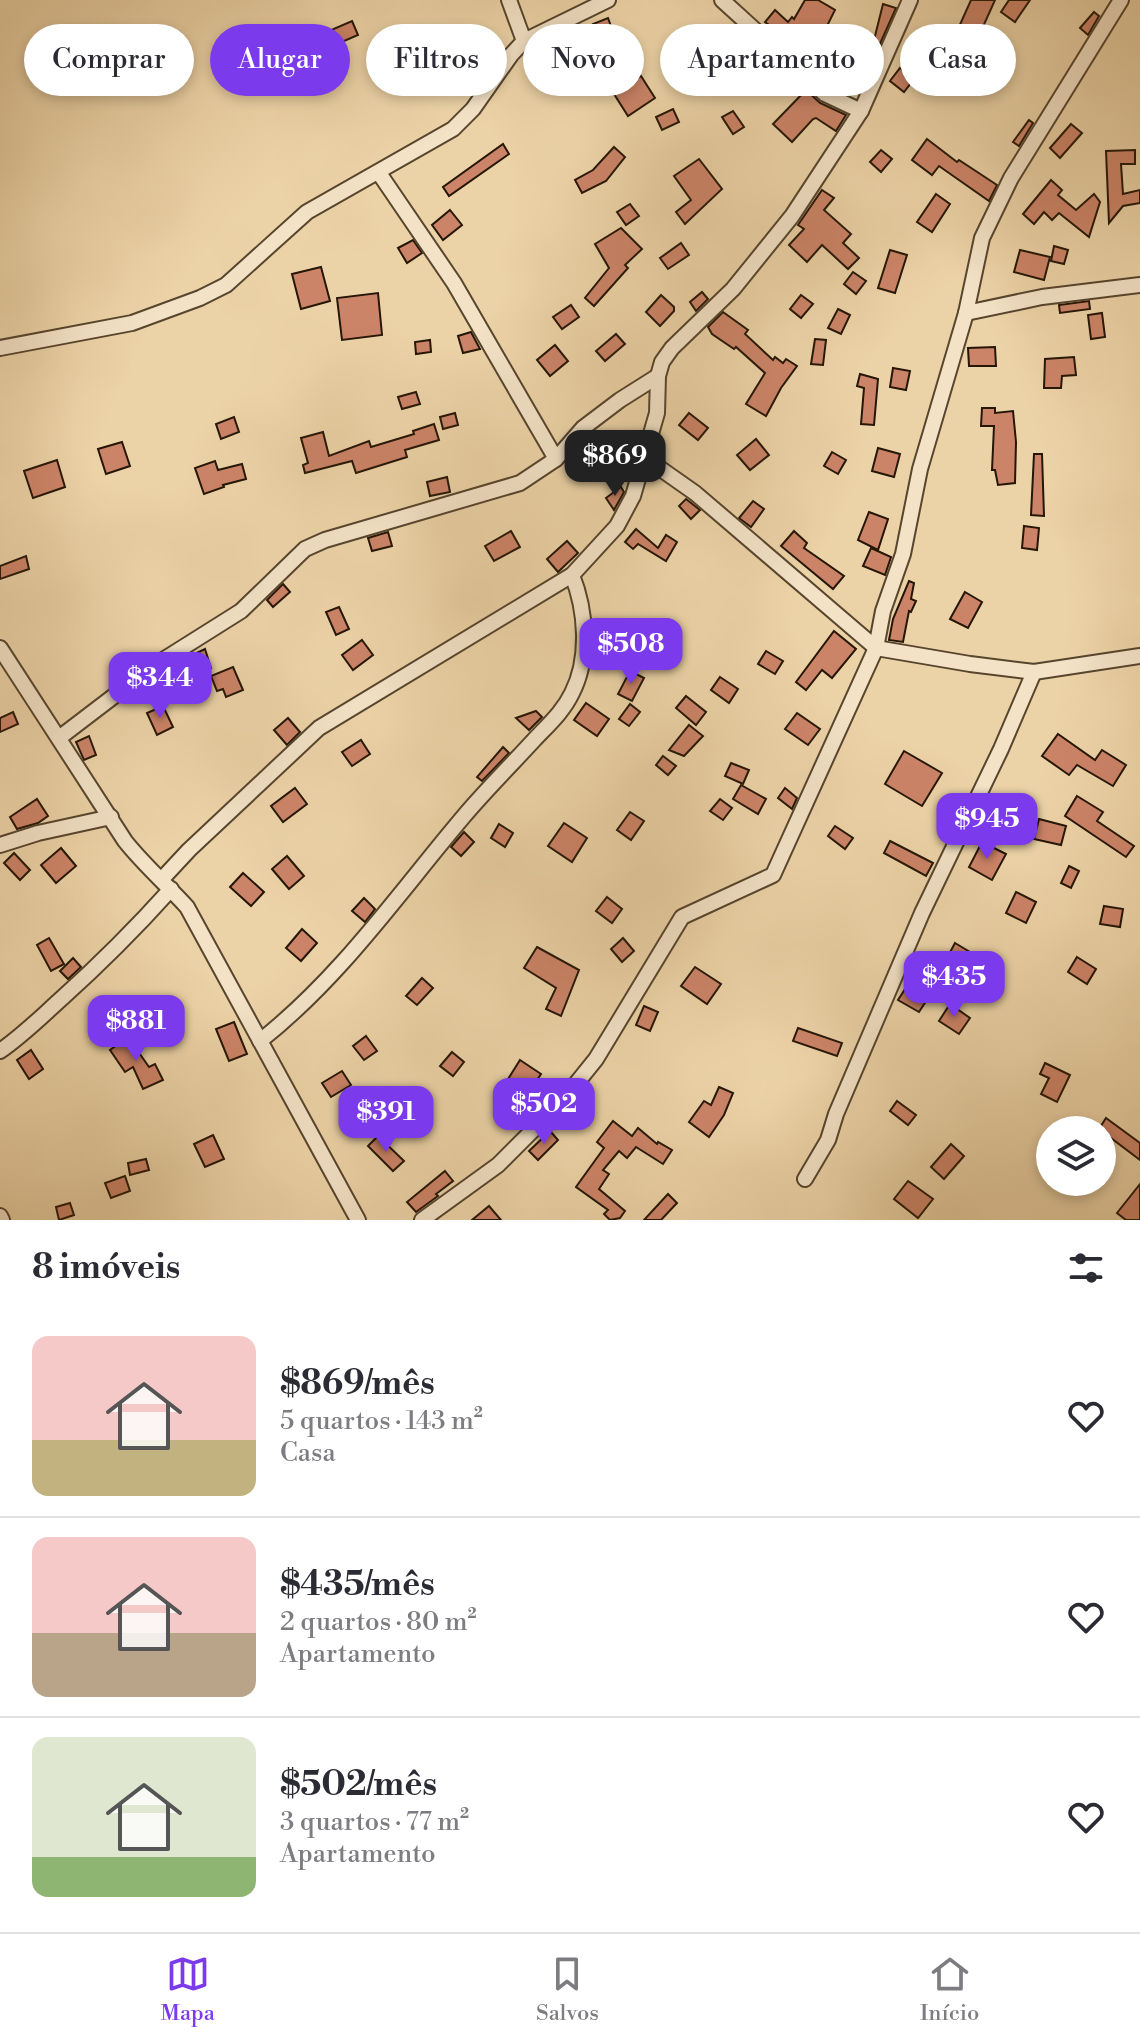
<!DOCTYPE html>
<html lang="pt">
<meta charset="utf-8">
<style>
:root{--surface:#fff;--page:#f2f2f3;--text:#2b2b33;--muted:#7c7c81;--line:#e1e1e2;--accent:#7c3aed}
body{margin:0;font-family:"Libre Bodoni",serif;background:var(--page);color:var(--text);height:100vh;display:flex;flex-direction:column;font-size:30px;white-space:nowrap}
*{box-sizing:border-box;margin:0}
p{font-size:26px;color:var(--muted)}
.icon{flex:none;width:44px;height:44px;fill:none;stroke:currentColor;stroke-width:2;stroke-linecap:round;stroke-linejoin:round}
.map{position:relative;height:1220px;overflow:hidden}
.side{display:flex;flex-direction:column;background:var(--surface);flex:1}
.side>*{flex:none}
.hud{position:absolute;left:24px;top:24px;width:1092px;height:72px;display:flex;gap:16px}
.controls{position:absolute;left:1036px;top:1116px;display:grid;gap:16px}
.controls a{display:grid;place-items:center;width:80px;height:80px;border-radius:50%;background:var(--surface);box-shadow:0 4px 12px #0003;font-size:40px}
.price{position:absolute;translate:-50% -68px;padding:0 18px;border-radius:16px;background:var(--accent);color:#fff;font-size:26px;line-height:52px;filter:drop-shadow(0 2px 4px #0008)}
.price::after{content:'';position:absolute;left:50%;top:48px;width:24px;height:18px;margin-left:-12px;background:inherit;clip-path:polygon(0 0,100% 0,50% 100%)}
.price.on{background:#222;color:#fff}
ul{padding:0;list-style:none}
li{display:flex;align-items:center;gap:24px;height:200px;padding:0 32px}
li+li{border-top:2px solid var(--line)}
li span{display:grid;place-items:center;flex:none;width:224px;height:160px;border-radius:16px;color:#555}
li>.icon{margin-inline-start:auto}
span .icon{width:96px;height:96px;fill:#fffc;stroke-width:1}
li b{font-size:34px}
h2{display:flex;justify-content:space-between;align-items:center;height:96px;padding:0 32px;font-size:34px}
.pill{padding:0 28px;border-radius:36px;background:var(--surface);box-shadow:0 4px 12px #0003;font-size:28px;line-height:72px}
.pill.on{background:var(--accent);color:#fff}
.tabs{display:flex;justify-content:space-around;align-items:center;height:112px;border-top:2px solid var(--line);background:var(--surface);font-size:22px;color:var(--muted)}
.tabs a{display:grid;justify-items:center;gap:4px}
.tabs .on{color:var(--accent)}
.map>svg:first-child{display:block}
.building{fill:#cc8468;stroke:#251606;stroke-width:2}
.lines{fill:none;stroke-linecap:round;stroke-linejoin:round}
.minor-casing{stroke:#57452e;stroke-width:18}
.minor{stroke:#f3e2c6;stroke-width:14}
</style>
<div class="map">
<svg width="1140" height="1220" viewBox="0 0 1140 1220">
<rect width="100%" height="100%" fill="#ecd3a7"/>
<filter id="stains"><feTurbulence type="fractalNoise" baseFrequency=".0025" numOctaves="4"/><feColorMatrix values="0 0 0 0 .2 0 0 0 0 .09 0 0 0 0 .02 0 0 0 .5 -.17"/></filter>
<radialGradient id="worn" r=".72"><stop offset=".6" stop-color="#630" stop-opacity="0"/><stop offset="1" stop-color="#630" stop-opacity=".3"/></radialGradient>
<!-- building -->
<g class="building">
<path d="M 805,0 L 818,0 L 835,10 L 825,30 L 820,28 L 816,36 L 820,38 L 808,53 L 765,22 L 775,10 L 788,22 L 792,17 L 794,19 Z"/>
<path d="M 971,0 L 995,0 L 978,38 L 958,29 Z"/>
<path d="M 1009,0 L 1030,0 L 1015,22 L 1001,12 Z"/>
<path d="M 883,4 L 896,8 L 879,46 L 873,44 Z"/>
<path d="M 1094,12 L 1099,16 L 1088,35 L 1080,28 Z"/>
<path d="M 608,18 L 612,29 L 597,35 L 593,24 Z"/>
<path d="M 352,21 L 358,35 L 328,48 L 322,34 Z"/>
<path d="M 689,27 L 695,39 L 676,48 L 671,36 Z"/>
<path d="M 742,33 L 755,47 L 744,57 L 731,43 Z"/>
<path d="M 900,68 L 914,79 L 904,92 L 890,81 Z"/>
<path d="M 641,76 L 655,98 L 628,116 L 614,94 Z"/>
<path d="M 806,90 L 820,103 L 846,115 L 836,131 L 816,118 L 813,119 L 792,142 L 773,124 Z"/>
<path d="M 673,109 L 679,122 L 662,130 L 656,117 Z"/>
<path d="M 733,111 L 744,127 L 733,134 L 722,117 Z"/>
<path d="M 1029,120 L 1033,123 L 1019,146 L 1013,142 Z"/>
<path d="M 1071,124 L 1082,133 L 1060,158 L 1050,148 Z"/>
<path d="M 927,139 L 957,162 L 959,160 L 997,185 L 989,201 L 939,166 L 932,175 L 912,160 Z"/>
<path d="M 503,144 L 509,154 L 449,196 L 443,187 Z"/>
<path d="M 614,147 L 625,157 L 606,181 L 582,193 L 575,180 L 593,170 Z"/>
<path d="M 881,150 L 892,159 L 881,172 L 870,162 Z"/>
<path d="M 1135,150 L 1135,164 L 1121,164 L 1123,194 L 1140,190 L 1140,203 L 1123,206 L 1109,223 L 1106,151 Z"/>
<path d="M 699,159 L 722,189 L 685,224 L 676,212 L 691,200 L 674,176 Z"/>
<path d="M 1051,180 L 1062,190 L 1058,195 L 1076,210 L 1094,194 L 1100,202 L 1089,237 L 1059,213 L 1052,220 L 1044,212 L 1034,224 L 1023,214 Z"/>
<path d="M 822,190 L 834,198 L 824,210 L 851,234 L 843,243 L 859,258 L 848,269 L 822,245 L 807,262 L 789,245 L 804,229 L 798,225 Z"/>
<path d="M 936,194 L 950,204 L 932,232 L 917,222 Z"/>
<path d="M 630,204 L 639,216 L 626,225 L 617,212 Z"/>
<path d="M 450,210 L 462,225 L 443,240 L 432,225 Z"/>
<path d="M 621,228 L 642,249 L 625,265 L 628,268 L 594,306 L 585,298 L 609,268 L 595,244 Z"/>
<path d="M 413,240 L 422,253 L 407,263 L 398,248 Z"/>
<path d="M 681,243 L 689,255 L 668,269 L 660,258 Z"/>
<path d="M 1054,246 L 1068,250 L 1064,264 L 1051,261 Z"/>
<path d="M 890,250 L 907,255 L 895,293 L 878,288 Z"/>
<path d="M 1020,250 L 1050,257 L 1044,280 L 1014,272 Z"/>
<path d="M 321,267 L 330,301 L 301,309 L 292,274 Z"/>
<path d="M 853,272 L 866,281 L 856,294 L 844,284 Z"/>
<path d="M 702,292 L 708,299 L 696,311 L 690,302 Z"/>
<path d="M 378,293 L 382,335 L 342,340 L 337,298 Z"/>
<path d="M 661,295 L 674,307 L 674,311 L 660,326 L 646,312 Z"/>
<path d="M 801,295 L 813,304 L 801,318 L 790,309 Z"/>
<path d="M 1089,301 L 1090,309 L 1060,313 L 1059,305 Z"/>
<path d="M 571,305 L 579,317 L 562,329 L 553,317 Z"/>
<path d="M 838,309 L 850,315 L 841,334 L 828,328 Z"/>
<path d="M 723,312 L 748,330 L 745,334 L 773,360 L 775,357 L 783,363 L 786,359 L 797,366 L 781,388 L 766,416 L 746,404 L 765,373 L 736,347 L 734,349 L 712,334 L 708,327 Z"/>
<path d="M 1102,313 L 1105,337 L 1091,339 L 1088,315 Z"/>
<path d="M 471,332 L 480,349 L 463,353 L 458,336 Z"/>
<path d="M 616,334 L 625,344 L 605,361 L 596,351 Z"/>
<path d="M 815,339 L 826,340 L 823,365 L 811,364 Z"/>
<path d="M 430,340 L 431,352 L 416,354 L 415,342 Z"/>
<path d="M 555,345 L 568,361 L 550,376 L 537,360 Z"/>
<path d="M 995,347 L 996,366 L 969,366 L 968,348 Z"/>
<path d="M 1074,357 L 1076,375 L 1062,376 L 1061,388 L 1044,388 L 1045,359 Z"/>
<path d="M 893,368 L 910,371 L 906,390 L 890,387 Z"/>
<path d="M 860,374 L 878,379 L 874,425 L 861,424 L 864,388 L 857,386 Z"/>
<path d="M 416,392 L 420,404 L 402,409 L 398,397 Z"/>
<path d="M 982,408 L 995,408 L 995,413 L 1013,411 L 1016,442 L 1015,483 L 998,485 L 995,470 L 992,470 L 994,426 L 981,426 Z"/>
<path d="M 455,413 L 458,425 L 443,429 L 440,417 Z"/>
<path d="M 689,413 L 708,428 L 698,440 L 679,425 Z"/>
<path d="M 234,417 L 239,432 L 221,439 L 216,424 Z"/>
<path d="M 434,424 L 439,440 L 405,450 L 407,457 L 356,473 L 352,461 L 305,473 L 303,465 L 308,463 L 301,438 L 323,432 L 329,456 L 369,441 L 371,447 L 414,434 L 413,431 Z"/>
<path d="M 594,437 L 607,450 L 633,460 L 627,476 L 609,469 L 585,447 Z"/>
<path d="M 756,439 L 769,455 L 750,470 L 737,455 Z"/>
<path d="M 122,442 L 130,466 L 106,474 L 98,449 Z"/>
<path d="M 878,448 L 900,454 L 894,477 L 872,471 Z"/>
<path d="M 832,452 L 846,460 L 838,474 L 824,466 Z"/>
<path d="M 1034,454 L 1042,454 L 1044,516 L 1031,515 Z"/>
<path d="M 57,460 L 65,487 L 33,498 L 24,471 Z"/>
<path d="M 215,461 L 218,470 L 242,464 L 246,479 L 223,485 L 224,487 L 204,494 L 195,468 Z"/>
<path d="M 447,477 L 450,492 L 430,496 L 427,482 Z"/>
<path d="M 621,487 L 624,492 L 614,510 L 606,498 Z"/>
<path d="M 686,499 L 700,510 L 691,519 L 679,506 Z"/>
<path d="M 753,501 L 764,509 L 751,527 L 739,518 Z"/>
<path d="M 869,512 L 888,519 L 878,550 L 858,540 Z"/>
<path d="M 1024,526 L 1039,528 L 1037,550 L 1022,548 Z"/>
<path d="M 636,529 L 658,548 L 666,535 L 677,542 L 666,561 L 638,544 L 633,549 L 625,542 Z"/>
<path d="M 511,531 L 520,547 L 494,561 L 485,546 Z"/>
<path d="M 794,531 L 807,543 L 804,548 L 844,576 L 833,589 L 781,546 Z"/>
<path d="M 388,532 L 392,546 L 372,551 L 368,538 Z"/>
<path d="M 567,541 L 578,553 L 558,572 L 547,559 Z"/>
<path d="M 871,548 L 891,557 L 885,575 L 863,566 Z"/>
<path d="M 26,556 L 29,569 L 0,579 L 0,566 Z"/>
<path d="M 909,581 L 914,583 L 911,599 L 916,601 L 911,612 L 909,611 L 903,642 L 889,640 L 893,619 Z"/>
<path d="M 283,584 L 290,592 L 273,607 L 267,600 Z"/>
<path d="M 965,592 L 982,602 L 968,628 L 950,619 Z"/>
<path d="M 339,607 L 349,629 L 336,635 L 326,612 Z"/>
<path d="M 834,631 L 856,649 L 832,678 L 822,670 L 806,690 L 796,682 Z"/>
<path d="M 362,640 L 373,655 L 353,670 L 342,655 Z"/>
<path d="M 205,649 L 211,668 L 184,676 L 180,661 Z"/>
<path d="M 766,651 L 783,661 L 775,674 L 758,664 Z"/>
<path d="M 233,667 L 243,690 L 226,697 L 223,689 L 217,691 L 211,676 Z"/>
<path d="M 630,671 L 644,678 L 632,701 L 618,694 Z"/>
<path d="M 720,677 L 738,689 L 729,703 L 711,690 Z"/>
<path d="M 686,696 L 706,712 L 696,725 L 676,708 Z"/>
<path d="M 586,703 L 609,719 L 597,736 L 574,720 Z"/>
<path d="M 630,704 L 640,712 L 629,726 L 619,719 Z"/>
<path d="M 163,706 L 173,727 L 157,735 L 147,713 Z"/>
<path d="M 536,711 L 542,717 L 529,730 L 516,718 Z"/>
<path d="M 13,712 L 18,724 L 0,732 L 0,718 Z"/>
<path d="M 797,713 L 820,729 L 808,745 L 785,729 Z"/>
<path d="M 288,718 L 300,732 L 287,745 L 274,730 Z"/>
<path d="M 689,725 L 703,736 L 684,756 L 669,750 Z"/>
<path d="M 1058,734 L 1095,760 L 1102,750 L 1126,765 L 1113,786 L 1077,765 L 1069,775 L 1042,756 Z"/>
<path d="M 89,736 L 96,755 L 84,760 L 76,742 Z"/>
<path d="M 361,740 L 370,754 L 352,766 L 342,752 Z"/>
<path d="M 503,747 L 509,753 L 482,781 L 477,777 Z"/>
<path d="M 904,751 L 942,773 L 922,806 L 885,784 Z"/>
<path d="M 663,756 L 676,766 L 668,775 L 656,765 Z"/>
<path d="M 731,763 L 749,770 L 743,784 L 725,776 Z"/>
<path d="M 741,785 L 766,799 L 758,814 L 733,799 Z"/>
<path d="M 295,788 L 307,804 L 283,822 L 271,806 Z"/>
<path d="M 785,788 L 797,798 L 792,809 L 778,798 Z"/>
<path d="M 1077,796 L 1103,812 L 1097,821 L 1134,846 L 1126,857 L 1065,816 Z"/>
<path d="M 37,799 L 48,816 L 38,823 L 17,829 L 10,817 Z"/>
<path d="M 720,799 L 732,808 L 723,820 L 710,811 Z"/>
<path d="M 630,812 L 644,821 L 631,840 L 617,830 Z"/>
<path d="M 1039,819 L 1066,826 L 1061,845 L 1034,839 Z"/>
<path d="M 564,823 L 587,838 L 572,862 L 548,846 Z"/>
<path d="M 499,824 L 513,833 L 505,847 L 491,838 Z"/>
<path d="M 835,826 L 853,838 L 845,849 L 828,836 Z"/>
<path d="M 464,832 L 474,842 L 461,856 L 451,847 Z"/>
<path d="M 890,841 L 933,863 L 926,876 L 884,853 Z"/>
<path d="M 982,842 L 1006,854 L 992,880 L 969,867 Z"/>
<path d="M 61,848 L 76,866 L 56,883 L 41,865 Z"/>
<path d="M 14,853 L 30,870 L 20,880 L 4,863 Z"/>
<path d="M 287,856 L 304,876 L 289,889 L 272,869 Z"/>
<path d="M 1069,866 L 1079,871 L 1071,888 L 1061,883 Z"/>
<path d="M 243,873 L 264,892 L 251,906 L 230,887 Z"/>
<path d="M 1016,892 L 1036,902 L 1026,923 L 1006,913 Z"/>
<path d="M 607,897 L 622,909 L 612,923 L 596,911 Z"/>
<path d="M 364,898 L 375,909 L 365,922 L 352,911 Z"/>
<path d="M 1104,906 L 1123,909 L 1120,927 L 1100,924 Z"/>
<path d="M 302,929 L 317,943 L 301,961 L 286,948 Z"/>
<path d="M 49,938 L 64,964 L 51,971 L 37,945 Z"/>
<path d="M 623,938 L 634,951 L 622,962 L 611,949 Z"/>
<path d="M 955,943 L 980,958 L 972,970 L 948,956 Z"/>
<path d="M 537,947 L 579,970 L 561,1016 L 546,1009 L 556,988 L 524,968 Z"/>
<path d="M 1077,957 L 1096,969 L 1087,984 L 1068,972 Z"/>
<path d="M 73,958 L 81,967 L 68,979 L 60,971 Z"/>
<path d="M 695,967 L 721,984 L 707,1004 L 681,986 Z"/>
<path d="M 422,978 L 433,988 L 417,1005 L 406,996 Z"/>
<path d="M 909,983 L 930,995 L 919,1012 L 898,1000 Z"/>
<path d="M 950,1004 L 970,1018 L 959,1034 L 939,1021 Z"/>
<path d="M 644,1006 L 658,1012 L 650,1031 L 636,1025 Z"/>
<path d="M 234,1022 L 247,1054 L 229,1061 L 216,1029 Z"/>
<path d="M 798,1028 L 842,1043 L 837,1056 L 793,1041 Z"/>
<path d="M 366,1036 L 377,1051 L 364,1060 L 353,1046 Z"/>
<path d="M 128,1037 L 149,1067 L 155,1064 L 163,1080 L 143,1089 L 133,1067 L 125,1072 L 110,1050 Z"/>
<path d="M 31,1050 L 43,1069 L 29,1079 L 17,1060 Z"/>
<path d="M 452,1052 L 464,1062 L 453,1076 L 440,1066 Z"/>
<path d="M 520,1060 L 541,1074 L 526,1097 L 505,1084 Z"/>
<path d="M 1045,1063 L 1070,1075 L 1057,1102 L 1041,1094 L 1049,1078 L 1040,1074 Z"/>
<path d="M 342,1071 L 351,1085 L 331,1097 L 322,1083 Z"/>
<path d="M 719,1087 L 733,1093 L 724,1115 L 709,1137 L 689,1122 L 704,1101 L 711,1105 Z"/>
<path d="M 897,1101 L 916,1115 L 908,1125 L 890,1111 Z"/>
<path d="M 1106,1118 L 1140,1143 L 1140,1160 L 1099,1129 Z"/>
<path d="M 613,1121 L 632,1136 L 638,1128 L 657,1144 L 658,1142 L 672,1150 L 663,1164 L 636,1147 L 627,1158 L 619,1151 L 603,1170 L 609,1174 L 599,1189 L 625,1211 L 620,1218 L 610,1220 L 604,1214 L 608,1210 L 576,1187 L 604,1148 L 597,1142 Z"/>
<path d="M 550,1131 L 558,1140 L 538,1160 L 529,1151 Z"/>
<path d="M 213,1135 L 224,1159 L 205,1167 L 194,1144 Z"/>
<path d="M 378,1136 L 404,1161 L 393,1171 L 368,1146 Z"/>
<path d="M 951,1144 L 964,1156 L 944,1179 L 931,1167 Z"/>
<path d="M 146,1159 L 149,1170 L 130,1175 L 128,1163 Z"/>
<path d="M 445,1171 L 453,1181 L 436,1194 L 438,1196 L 416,1212 L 407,1202 Z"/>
<path d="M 125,1176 L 130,1191 L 111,1198 L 105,1183 Z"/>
<path d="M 908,1181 L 933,1199 L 918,1218 L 894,1199 Z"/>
<path d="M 1140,1184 L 1140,1220 L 1126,1220 L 1117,1213 Z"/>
<path d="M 668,1194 L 677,1203 L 661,1220 L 644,1220 Z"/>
<path d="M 70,1203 L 74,1215 L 59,1220 L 56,1207 Z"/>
<path d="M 489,1206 L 501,1220 L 472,1220 Z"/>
</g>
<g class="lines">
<defs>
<g id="minor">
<path d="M 509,0 L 524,41"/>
<path d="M 722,0 L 825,94 L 861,111"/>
<path d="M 379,173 L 454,283 L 556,459"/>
<path d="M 966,313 L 1042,297 L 1140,285"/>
<path d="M 0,348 L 132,323 L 200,298 L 226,285 L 307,212 L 453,129 L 473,109 L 511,55 L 524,41 L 608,0"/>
<path d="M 644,461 L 658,467 L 695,493 L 876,648 L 970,664 L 1034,672 L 1140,656"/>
<path d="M 0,648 L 125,841 C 144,865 167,885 187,907 L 358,1220"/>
<path d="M 59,738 L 152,667 L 241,611 L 305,549 L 325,540 L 520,483 L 556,459 L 583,428 L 620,400 L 658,376"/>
<path d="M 0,845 L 38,833 L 111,817"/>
<path d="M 162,879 L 189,850 L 319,728 L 572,575 L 617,526 L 633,496 L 657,413 L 658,376 L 662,362 L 672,348 L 733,289 L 792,216 L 861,111 L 910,0"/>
<path d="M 260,1041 C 341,977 398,894 464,816 C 486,790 511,765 534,740 C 548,725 563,712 572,693 C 590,658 586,610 572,575"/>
<path d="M 0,1051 C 22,1036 41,1017 61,999 C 100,964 136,928 171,889"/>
<path d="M 805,1179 L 828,1140 L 836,1114 L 922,913 L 1001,749 L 1034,672"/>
<path d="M 0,1216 L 2,1220"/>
<path d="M 422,1220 L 498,1165 L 563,1100 L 596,1059 L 682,917 L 773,875 L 876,648 L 883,611 L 903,554 L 920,469 L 966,313 L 982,238 L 1011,178 L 1121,0"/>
</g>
</defs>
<!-- minor casing -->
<use href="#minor" class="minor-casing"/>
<!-- minor -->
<use href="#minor" class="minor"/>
</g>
<rect width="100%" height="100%" filter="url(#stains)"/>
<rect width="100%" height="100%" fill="url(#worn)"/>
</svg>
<div class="controls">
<a><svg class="icon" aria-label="layers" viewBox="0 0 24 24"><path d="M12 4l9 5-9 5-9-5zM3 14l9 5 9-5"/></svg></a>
</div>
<b class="price on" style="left:615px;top:498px">$869</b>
<b class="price" style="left:631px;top:686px">$508</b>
<b class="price" style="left:160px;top:720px">$344</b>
<b class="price" style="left:987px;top:861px">$945</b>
<b class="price" style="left:954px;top:1019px">$435</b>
<b class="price" style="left:136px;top:1063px">$881</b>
<b class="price" style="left:544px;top:1146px">$502</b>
<b class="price" style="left:386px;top:1154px">$391</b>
<div class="hud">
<a class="pill">Comprar</a>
<a class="pill on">Alugar</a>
<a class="pill">Filtros</a>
<a class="pill">Novo</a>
<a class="pill">Apartamento</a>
<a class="pill">Casa</a>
</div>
</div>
<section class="side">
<h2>8 imóveis<svg class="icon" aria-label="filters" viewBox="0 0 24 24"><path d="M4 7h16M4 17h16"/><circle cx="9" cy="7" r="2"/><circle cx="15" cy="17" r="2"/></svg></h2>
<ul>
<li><span style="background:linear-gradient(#f6c9c9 65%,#c2b280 0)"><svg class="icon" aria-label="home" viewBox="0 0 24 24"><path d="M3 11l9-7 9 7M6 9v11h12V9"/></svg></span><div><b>$869/mês</b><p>5 quartos · 143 m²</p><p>Casa</p></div><svg class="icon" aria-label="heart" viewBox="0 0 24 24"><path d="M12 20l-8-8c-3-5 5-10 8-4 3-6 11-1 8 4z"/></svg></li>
<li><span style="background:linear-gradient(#f6c9c9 60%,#b9a48a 0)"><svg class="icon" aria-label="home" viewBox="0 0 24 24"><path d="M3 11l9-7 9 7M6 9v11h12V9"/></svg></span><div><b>$435/mês</b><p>2 quartos · 80 m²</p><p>Apartamento</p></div><svg class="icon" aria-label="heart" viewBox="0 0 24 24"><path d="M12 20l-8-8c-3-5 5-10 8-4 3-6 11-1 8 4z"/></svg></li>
<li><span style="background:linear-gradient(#dfe7d0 75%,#8fb573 0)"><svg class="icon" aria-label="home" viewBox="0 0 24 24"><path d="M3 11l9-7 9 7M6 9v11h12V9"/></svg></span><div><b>$502/mês</b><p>3 quartos · 77 m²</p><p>Apartamento</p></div><svg class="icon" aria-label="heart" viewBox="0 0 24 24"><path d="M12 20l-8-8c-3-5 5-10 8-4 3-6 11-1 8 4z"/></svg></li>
</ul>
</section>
<nav class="tabs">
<a class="on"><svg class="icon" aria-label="map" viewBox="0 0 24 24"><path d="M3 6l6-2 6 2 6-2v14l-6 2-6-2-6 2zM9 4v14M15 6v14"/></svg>Mapa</a>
<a><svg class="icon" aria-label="saved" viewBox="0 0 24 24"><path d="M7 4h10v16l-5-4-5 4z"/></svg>Salvos</a>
<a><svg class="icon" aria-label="home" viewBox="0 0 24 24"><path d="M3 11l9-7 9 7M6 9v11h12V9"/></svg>Início</a>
</nav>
